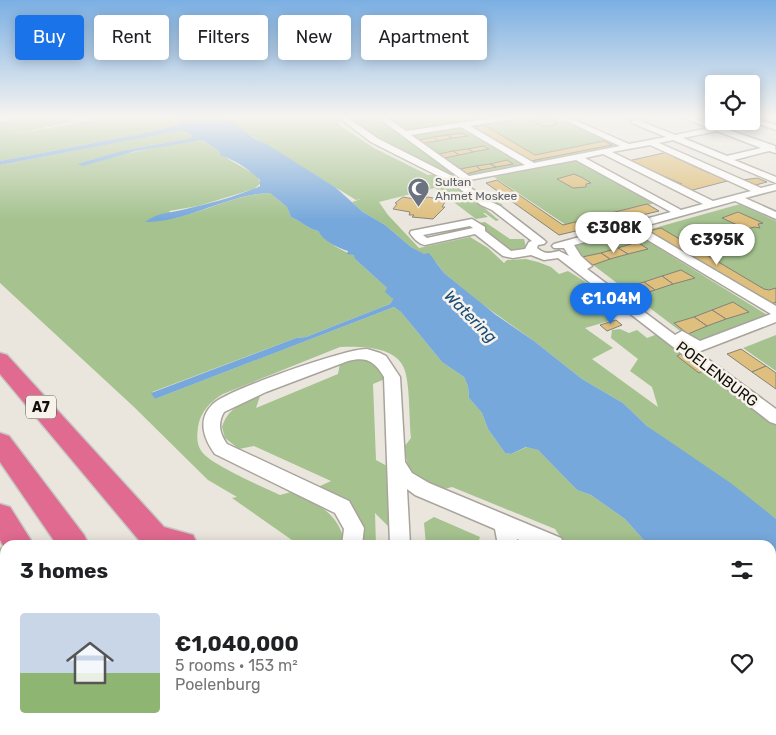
<!DOCTYPE html>
<meta charset="utf-8">
<style>
:root{--surface:#fff;--page:#f2f2f2;--text:#202124;--muted:#757577;--accent:#1a73e8}
body{margin:0;font-family:Rubik,sans-serif;background:var(--page);color:var(--text);height:100vh;display:flex;flex-direction:column;font-size:19px;white-space:nowrap}
*{box-sizing:border-box;margin:0}
p{font-size:16px;color:var(--muted)}
.icon{flex:none;width:28px;height:28px;fill:none;stroke:currentColor;stroke-width:2;stroke-linecap:round;stroke-linejoin:round}
.map{position:relative;flex:1;overflow:hidden}
.details{position:absolute;left:0px;top:540px;width:776px;height:195px;display:flex;flex-direction:column;background:var(--surface);border-radius:15px 15px 0 0;box-shadow:0 2px 12px #0003}
.details>*{flex:none}
.hud{position:absolute;left:15px;top:15px;width:500px;height:45px;display:flex;gap:10px}
.tools{position:absolute;left:705px;top:75px;display:grid;gap:10px}
.tools a{display:grid;place-items:center;width:55px;height:55px;border-radius:5px;background:var(--surface);box-shadow:0 2px 12px #0003;font-size:25px}
.price{position:absolute;translate:-50% -42px;padding:0 11px;border-radius:18px;background:#fff;color:#222;font-size:16px;line-height:32px;filter:drop-shadow(0 1px 2px #0008)}
.price::after{content:'';position:absolute;left:50%;top:30px;width:15px;height:11px;margin-left:-8px;background:inherit;clip-path:polygon(0 0,100% 0,50% 100%)}
.price.on{background:var(--accent);color:#fff}
ul{padding:0;list-style:none}
li{display:flex;align-items:center;gap:15px;height:125px;padding:0 20px}
li span{display:grid;place-items:center;flex:none;width:140px;height:100px;border-radius:5px;color:#555}
li>.icon{margin-inline-start:auto}
span .icon{width:60px;height:60px;fill:#fffc;stroke-width:1}
li b{font-size:21px}
h2{display:flex;justify-content:space-between;align-items:center;height:60px;padding:0 20px;font-size:21px}
.chip{padding:0 18px;border-radius:5px;background:var(--surface);box-shadow:0 2px 12px #0003;font-size:18px;line-height:45px}
.chip.on{background:var(--accent);color:#fff}
.map>svg:first-child{display:block}
.green{fill:#a5c28f}
.water{fill:#77a8db}
.building{fill:#debf7d;stroke:#85827a}
.lines{fill:none;stroke-linecap:round;stroke-linejoin:round}
.minor-casing{stroke:#a8a49c;stroke-width:3}
.highway-casing{stroke:#c6c6c5;stroke-width:3}
.minor{fill:#fff;fill-rule:evenodd}
.highway{fill:#e16a90;fill-rule:evenodd}
.labels{text-anchor:middle;stroke-width:5;stroke-linejoin:round;paint-order:stroke}
.far-worship-label{font-size:12px;fill:#5b616d;stroke:#f7f3ea;text-anchor:start}
.shield{fill:#f7f3ea;stroke:#56544f;stroke-width:1}
.shield-label{font-size:14px;font-weight:bold;fill:#11100d}
.street-label{font-size:15px;fill:#11100d;stroke:#f7f3ea}
.water-label{font-size:16px;font-style:italic;fill:#174b7b;stroke:#f7f3ea}
</style>
<div class="map">
<svg width="776" height="735" viewBox="0 0 776 735">
<rect width="100%" height="100%" fill="#eae6dd"/>
<!-- green -->
<g class="green">
<path d="M 29,117 L 66,117 L 71,122 L 10,135 L 110,117 L 173,117 L 182,121 L 170,127 L 140,134 L 0,161 L 0,122 Z"/>
<path d="M 221,117 L 340,118 L 343,121 L 337,122 L 341,126 L 374,148 L 428,175 C 448,171 483,208 499,220 L 496,221 L 485,213 L 483,213 L 488,217 L 476,219 L 435,188 L 379,202 L 388,215 L 419,248 L 470,237 L 488,248 L 504,263 L 507,260 L 526,259 L 538,262 L 551,267 L 559,274 L 568,271 L 589,284 L 587,288 L 589,292 L 602,297 L 607,303 L 620,307 L 623,312 L 609,321 L 585,328 L 613,348 L 592,359 L 658,407 L 652,387 L 630,371 L 638,359 L 611,338 L 612,330 L 620,329 L 629,333 L 637,330 L 647,338 L 663,332 L 776,424 L 776,519 L 647,426 L 623,403 L 582,379 L 534,341 L 482,304 L 444,273 L 436,262 L 411,247 L 385,225 L 363,212 L 352,202 L 361,199 L 356,200 Z"/>
<path d="M 350,117 L 379,117 L 475,189 L 503,205 L 500,206 L 480,196 L 444,172 L 379,140 Z"/>
<path d="M 386,117 L 500,117 L 407,132 Z"/>
<path d="M 520,117 L 563,117 L 623,145 L 533,164 L 467,126 Z"/>
<path d="M 460,127 L 522,165 L 523,166 L 469,177 L 410,135 Z"/>
<path d="M 178,130 L 183,130 L 192,136 L 191,138 L 121,151 L 78,164 L 181,142 L 201,140 L 220,152 L 223,156 L 256,175 L 261,183 L 254,189 L 198,206 L 169,211 L 175,218 C 207,211 237,194 270,193 L 287,207 L 291,217 C 301,221 308,229 318,231 C 323,241 347,254 355,255 L 355,259 L 387,288 L 393,299 L 390,304 L 306,337 L 296,338 L 152,392 L 155,399 L 394,307 L 401,312 L 442,362 L 464,377 L 468,386 L 469,398 L 482,413 L 488,429 L 505,453 L 511,454 L 527,447 L 538,450 L 577,490 L 591,495 L 625,519 L 648,545 L 571,545 L 563,541 L 555,529 L 452,487 L 441,490 L 420,480 L 408,467 L 404,447 L 411,438 C 409,420 410,387 405,371 C 398,346 361,346 340,347 L 223,394 C 211,401 200,412 198,427 C 197,436 196,444 202,452 C 210,464 265,488 280,495 L 291,492 C 319,506 336,510 345,542 L 343,545 L 299,545 L 232,498 L 237,497 L 208,480 L 134,407 L 0,283 L 0,165 Z"/>
<path d="M 579,159 L 660,202 L 566,225 L 494,177 Z"/>
<path d="M 740,204 L 776,221 L 776,309 L 644,231 Z"/>
<path d="M 485,222 L 510,239 L 524,239 L 526,247 L 522,250 L 510,252 L 486,233 L 488,232 L 478,223 Z"/>
<path d="M 629,230 L 769,316 L 696,343 L 580,255 L 573,246 Z"/>
<path d="M 776,335 L 776,371 L 743,348 Z"/>
<path d="M 350,360 C 369,360 378,361 385,379 L 373,384 L 376,460 L 387,466 L 389,527 L 375,513 L 376,545 L 362,545 L 337,497 L 318,487 L 331,481 L 254,446 L 239,449 L 225,438 L 222,427 C 228,408 243,402 260,396 L 256,408 L 338,374 L 340,363 Z"/>
<path d="M 434,517 L 480,537 L 477,545 L 426,545 L 424,523 Z"/>
<path d="M 7,543 L 5,545 L 5,598 L 0,589 L 0,548 Z"/>
<path d="M 771,643 L 776,647 L 776,735 L 708,735 L 706,730 L 771,730 Z"/>
<path d="M 5,730 L 77,730 L 77,735 L 0,735 Z"/>
<path d="M 374,730 L 460,730 L 463,735 L 379,735 Z"/>
</g>
<!-- water -->
<g class="water">
<path d="M 173,117 L 221,117 L 235,124 L 254,138 L 268,145 L 335,187 L 363,212 L 385,225 L 411,247 L 424,254 L 429,253 L 444,273 L 496,315 L 534,341 L 582,379 L 623,403 L 647,426 L 732,484 L 776,519 L 776,647 L 771,643 L 771,545 L 648,545 L 625,519 L 591,495 L 577,490 L 538,450 L 526,447 L 511,454 L 505,453 L 488,429 L 482,413 L 469,398 L 468,386 L 464,377 L 442,362 L 401,312 L 394,307 L 155,399 L 151,393 L 296,338 L 306,337 L 390,304 L 393,299 L 385,292 L 387,288 L 355,259 L 354,255 L 347,254 L 348,251 C 338,248 323,241 318,231 C 308,229 301,221 291,217 L 287,207 L 270,193 C 227,194 189,222 145,222 C 157,213 168,213 182,210 C 207,204 237,197 260,186 L 260,180 C 250,170 234,159 221,156 L 220,152 L 202,140 L 136,151 L 83,166 L 77,164 L 121,151 L 191,138 L 192,136 L 183,130 L 0,165 L 0,161 L 140,134 L 170,127 L 181,122 Z"/>
<path d="M 0,589 L 5,598 L 5,730 L 24,730 L 25,735 L 0,735 Z"/>
</g>
<!-- building -->
<g class="building">
<path d="M 545,118 L 558,123 L 554,124 L 554,126 L 543,126 L 531,121 Z"/>
<path d="M 484,125 L 535,155 L 604,141 L 612,145 L 531,161 L 474,127 Z"/>
<path d="M 462,133 L 468,136 L 452,138 L 447,135 Z"/>
<path d="M 447,135 L 452,138 L 438,141 L 434,137 Z"/>
<path d="M 434,137 L 438,141 L 424,143 L 419,140 Z"/>
<path d="M 483,146 L 489,149 L 473,152 L 468,149 Z"/>
<path d="M 468,149 L 473,152 L 459,155 L 453,151 Z"/>
<path d="M 453,151 L 459,155 L 444,158 L 439,154 Z"/>
<path d="M 668,152 L 678,157 L 674,157 L 709,173 L 713,172 L 731,180 L 689,191 L 678,185 L 682,184 L 628,161 Z"/>
<path d="M 507,160 L 513,164 L 496,167 L 490,164 Z"/>
<path d="M 490,164 L 496,167 L 481,170 L 476,166 Z"/>
<path d="M 476,166 L 481,170 L 466,174 L 460,169 Z"/>
<path d="M 574,174 L 583,178 L 591,183 L 586,184 L 586,187 L 573,188 L 557,179 Z"/>
<path d="M 757,178 L 767,182 L 752,186 L 742,180 Z"/>
<path d="M 497,180 L 563,225 L 647,204 L 659,211 L 559,235 L 486,183 Z"/>
<path d="M 403,197 L 420,200 L 428,197 L 438,199 L 437,200 L 445,202 L 442,207 L 445,207 L 433,219 L 412,217 L 414,215 L 409,215 L 410,212 L 393,209 L 397,204 L 395,203 Z"/>
<path d="M 738,212 L 763,223 L 758,224 L 760,228 L 755,227 L 746,229 L 722,218 Z"/>
<path d="M 661,228 L 764,289 L 769,290 L 776,288 L 776,302 L 771,304 L 649,231 Z"/>
<path d="M 637,242 L 648,249 L 628,254 L 618,248 Z"/>
<path d="M 618,248 L 628,254 L 610,259 L 601,253 Z"/>
<path d="M 601,253 L 610,259 L 593,265 L 582,257 Z"/>
<path d="M 681,270 L 695,278 L 673,284 L 662,276 Z"/>
<path d="M 662,276 L 673,284 L 655,290 L 644,282 Z"/>
<path d="M 644,282 L 655,290 L 636,296 L 625,288 Z"/>
<path d="M 733,302 L 749,312 L 726,319 L 712,310 Z"/>
<path d="M 712,310 L 726,319 L 707,326 L 694,317 Z"/>
<path d="M 694,317 L 707,326 L 688,334 L 674,323 Z"/>
<path d="M 616,320 L 622,325 L 607,331 L 600,325 Z"/>
<path d="M 741,349 L 766,366 L 752,372 L 727,354 Z"/>
<path d="M 685,352 L 707,369 L 699,373 L 677,356 Z"/>
<path d="M 766,366 L 776,373 L 776,389 L 752,372 Z"/>
<path d="M 505,730 L 560,730 L 564,735 L 509,735 Z"/>
</g>
<g class="lines">
<defs>
<g id="minor">
<path d="M 338,117 L 347,117 L 377,138 L 458,179 L 489,201 L 500,206 L 544,240 L 546,242 L 544,244 L 538,245 L 537,248 C 545,255 550,253 559,251 L 569,256 L 564,248 L 554,248 L 552,246 L 554,244 L 671,212 L 576,160 L 464,181 L 377,117 L 386,117 L 406,131 L 498,117 L 515,117 L 511,119 L 470,126 L 534,163 L 620,146 L 558,117 L 568,117 L 629,144 L 666,137 L 632,123 L 631,121 L 635,119 L 675,135 L 709,128 L 682,117 L 692,117 L 718,126 L 756,119 L 776,125 L 776,130 L 756,123 L 726,129 L 775,146 L 776,153 L 769,151 L 734,160 L 776,177 L 776,183 L 673,140 L 659,143 L 761,188 L 776,184 L 776,190 L 745,198 L 776,212 L 776,219 L 735,201 L 641,227 L 776,306 L 776,322 L 698,352 L 776,409 L 776,424 L 770,422 L 558,258 L 544,260 L 531,255 L 513,258 L 503,256 L 475,234 L 425,245 C 419,244 413,238 410,233 L 411,231 L 472,219 L 485,227 L 485,231 L 511,251 L 525,249 L 529,242 L 532,241 L 492,210 L 481,205 L 452,183 L 371,142 ZM 461,127 L 525,165 L 469,176 L 411,135 ZM 717,131 L 761,148 L 727,156 L 683,138 ZM 650,145 L 751,191 L 713,201 L 612,152 ZM 603,154 L 703,204 L 681,210 L 585,158 ZM 470,226 L 473,228 L 427,238 L 423,235 ZM 631,230 L 771,314 L 700,341 L 682,331 L 675,335 L 587,269 L 592,266 L 581,256 L 574,245 Z"/>
<path d="M 367,349 L 380,353 L 386,356 L 400,377 L 405,462 L 412,473 L 429,483 L 561,538 L 564,545 L 531,545 L 517,539 L 518,545 L 498,545 L 495,529 L 415,495 L 407,489 L 410,545 L 390,545 L 384,377 C 375,361 366,356 348,361 L 266,392 L 224,412 C 217,424 220,434 227,444 L 349,501 L 364,528 L 362,545 L 342,545 L 344,529 L 335,513 L 215,454 C 204,439 197,420 212,405 C 224,391 347,348 367,349 Z"/>
<path d="M 91,730 L 117,730 L 119,735 L 93,735 Z"/>
<path d="M 464,730 L 491,730 L 493,735 L 466,735 Z"/>
<path d="M 573,730 L 601,730 L 603,735 L 575,735 Z"/>
<path d="M 673,730 L 699,730 L 701,735 L 675,735 Z"/>
</g>
<g id="highway">
<path d="M 0,353 L 7,355 L 164,527 L 193,535 L 198,545 L 143,545 L 0,374 Z"/>
<path d="M 0,433 L 9,436 L 84,535 L 89,545 L 57,545 L 0,462 Z"/>
<path d="M 0,504 L 10,507 L 34,545 L 5,545 L 5,549 L 0,540 Z"/>
<path d="M 198,730 L 238,730 L 240,735 L 201,735 Z"/>
<path d="M 303,730 L 343,730 L 345,735 L 306,735 Z"/>
</g>
</defs>
<!-- minor casing -->
<use href="#minor" class="minor-casing"/>
<!-- highway casing -->
<use href="#highway" class="highway-casing"/>
<!-- minor -->
<use href="#minor" class="minor"/>
<!-- highway -->
<use href="#highway" class="highway"/>
</g>
<!-- sky -->
<linearGradient id="sky" x2="0" y2="1"><stop stop-color="#7bafe3"/><stop offset="0.53" stop-color="#f6f4f0"/><stop offset="1" stop-color="#f6f4f0" stop-opacity="0"/></linearGradient>
<rect width="776" height="220" fill="url(#sky)"/>
<!-- icons -->
<defs>
<symbol id="mosque-pin" viewBox="-11 -11 22 30"><path d="M0 17L-7.5 6A9.5 9.5 0 1 1 7.5 6Z" fill="#6b7280" stroke="#f7f3ea"/><path d="M3.5-4.9A6 6 0 1 0 3.5 4.9A5 5 0 1 1 3.5-4.9Z" fill="#fff"/></symbol>
</defs>
<g fill-rule="evenodd">
<use href="#mosque-pin" x="406" y="176" width="25" height="34"/>
</g>
<g class="labels">
<!-- far-worship labels -->
<g class="far-worship-label">
<text x="435" y="186">Sultan<tspan x="435" dy="14">Ahmet Moskee</tspan></text>
</g>
<!-- shield labels -->
<rect class="shield" x="26" y="395.5" width="30" height="23" rx="4"/>
<g class="shield-label">
<text x="41" y="412">A7</text>
</g>
<!-- street labels -->
<g class="street-label">
<text transform="translate(717 374) rotate(37)" y="5">POELENBURG</text>
</g>
<!-- water labels -->
<g class="water-label">
<text transform="translate(471 316) rotate(45)" y="6">Watering</text>
</g>
</g>
</svg>
<div class="tools">
<a><svg class="icon" aria-label="locate" viewBox="0 0 24 24"><circle cx="12" cy="12" r="6"/><path d="M12 2v4M12 18v4M2 12h4M18 12h4"/></svg></a>
</div>
<b class="price" style="left:614px;top:254px">€308K</b>
<b class="price" style="left:717px;top:266px">€395K</b>
<b class="price on" style="left:611px;top:325px">€1.04M</b>
<div class="hud">
<a class="chip on">Buy</a>
<a class="chip">Rent</a>
<a class="chip">Filters</a>
<a class="chip">New</a>
<a class="chip">Apartment</a>
</div>
<section class="details">
<h2>3 homes<svg class="icon" aria-label="filters" viewBox="0 0 24 24"><path d="M4 7h16M4 17h16"/><circle cx="9" cy="7" r="2"/><circle cx="15" cy="17" r="2"/></svg></h2>
<ul>
<li><span style="background:linear-gradient(#c9d6e8 60%,#8fb573 0)"><svg class="icon" aria-label="home" viewBox="0 0 24 24"><path d="M3 11l9-7 9 7M6 9v11h12V9"/></svg></span><div><b>€1,040,000</b><p>5 rooms · 153 m²</p><p>Poelenburg</p></div><svg class="icon" aria-label="heart" viewBox="0 0 24 24"><path d="M12 20l-8-8c-3-5 5-10 8-4 3-6 11-1 8 4z"/></svg></li>
</ul>
</section>
</div>
